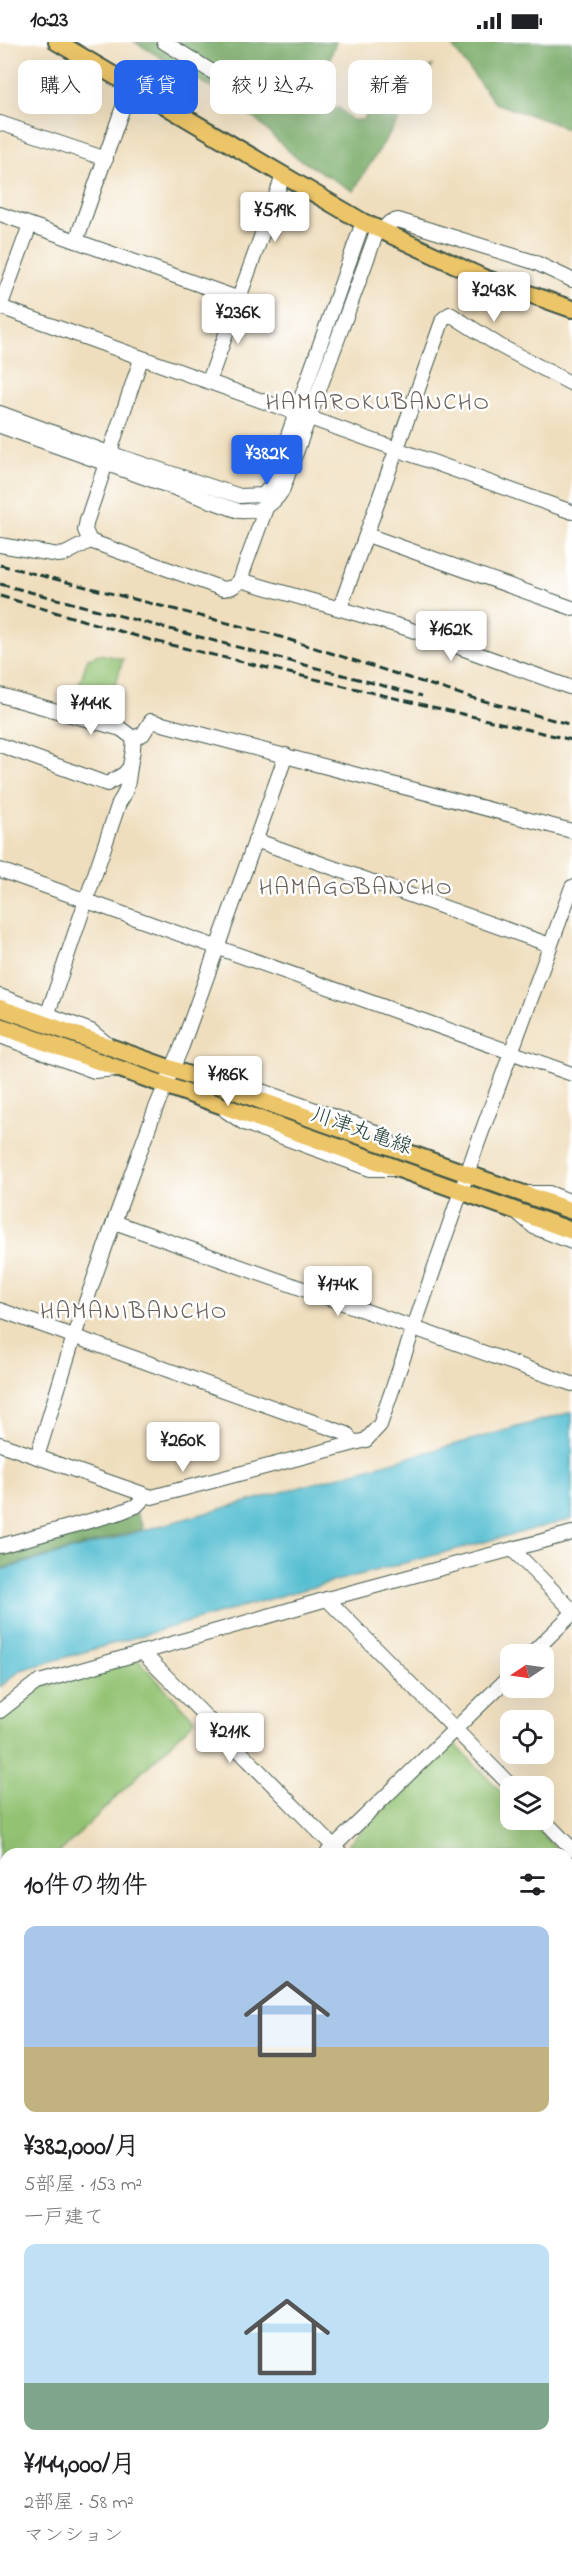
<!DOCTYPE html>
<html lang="ja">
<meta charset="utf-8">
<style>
:root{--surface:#fff;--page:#f2f2f2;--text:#202124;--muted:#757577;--accent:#2563eb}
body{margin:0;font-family:"Indie Flower","Klee One",sans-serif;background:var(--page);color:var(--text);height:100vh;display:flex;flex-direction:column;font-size:22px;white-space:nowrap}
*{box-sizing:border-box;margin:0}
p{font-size:20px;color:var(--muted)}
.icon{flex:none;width:33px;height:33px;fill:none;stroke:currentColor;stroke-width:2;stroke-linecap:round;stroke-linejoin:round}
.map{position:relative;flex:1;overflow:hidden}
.sheet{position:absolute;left:0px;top:1806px;width:573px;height:722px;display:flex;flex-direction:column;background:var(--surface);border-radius:18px 18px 0 0;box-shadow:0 6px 24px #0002}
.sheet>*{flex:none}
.hud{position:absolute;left:18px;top:18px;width:537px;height:54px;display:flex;gap:12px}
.needle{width:39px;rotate:257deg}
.tools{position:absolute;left:500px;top:1602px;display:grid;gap:12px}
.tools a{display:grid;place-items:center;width:54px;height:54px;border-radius:12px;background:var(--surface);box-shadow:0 6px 24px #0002;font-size:30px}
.price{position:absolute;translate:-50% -51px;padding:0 14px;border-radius:6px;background:#fff;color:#222;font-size:20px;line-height:39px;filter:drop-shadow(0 2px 3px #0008)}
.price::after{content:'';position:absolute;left:50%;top:36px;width:18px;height:14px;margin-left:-9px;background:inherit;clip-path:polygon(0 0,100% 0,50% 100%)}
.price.selected{background:var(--accent);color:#fff}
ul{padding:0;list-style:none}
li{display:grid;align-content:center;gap:12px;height:318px;padding:0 24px}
li span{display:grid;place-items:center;height:186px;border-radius:12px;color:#555}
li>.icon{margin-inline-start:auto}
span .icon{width:108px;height:108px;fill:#fffc;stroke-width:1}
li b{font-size:26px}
h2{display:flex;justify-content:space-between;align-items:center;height:72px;padding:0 24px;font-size:26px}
.tag{padding:0 21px;border-radius:12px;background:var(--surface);box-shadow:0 6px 24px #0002;font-size:21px;line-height:54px}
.tag.selected{background:var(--accent);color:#fff}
.status{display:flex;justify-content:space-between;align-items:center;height:42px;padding:0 30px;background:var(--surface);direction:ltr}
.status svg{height:16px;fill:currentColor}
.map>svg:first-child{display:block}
.green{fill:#92c272;stroke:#588053;stroke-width:1.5}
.forest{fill:#75a864;stroke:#4a724c;stroke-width:1.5}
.water{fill:#54bed1;stroke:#3a7e82;stroke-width:1.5}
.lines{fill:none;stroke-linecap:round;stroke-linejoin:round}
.minor-casing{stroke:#3e5549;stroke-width:16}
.major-casing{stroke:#3e5549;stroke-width:20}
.minor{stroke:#fff;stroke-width:14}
.major{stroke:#ecc569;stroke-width:16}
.rail{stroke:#1f3d34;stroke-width:3;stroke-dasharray:9 4.5;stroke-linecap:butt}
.labels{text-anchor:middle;stroke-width:5;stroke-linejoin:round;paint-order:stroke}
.street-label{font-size:21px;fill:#1f3d34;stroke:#fff}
.quarter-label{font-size:24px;letter-spacing:1.5px;fill:#6b615a;stroke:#fff}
</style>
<div class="status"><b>10:23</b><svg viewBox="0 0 49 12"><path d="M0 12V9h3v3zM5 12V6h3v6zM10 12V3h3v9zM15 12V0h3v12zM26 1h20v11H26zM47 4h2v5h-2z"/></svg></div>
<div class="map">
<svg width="572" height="2527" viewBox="0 0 572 2527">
<rect width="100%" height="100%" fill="#fff"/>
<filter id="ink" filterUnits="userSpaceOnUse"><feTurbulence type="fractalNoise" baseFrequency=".0167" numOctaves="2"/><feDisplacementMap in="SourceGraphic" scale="12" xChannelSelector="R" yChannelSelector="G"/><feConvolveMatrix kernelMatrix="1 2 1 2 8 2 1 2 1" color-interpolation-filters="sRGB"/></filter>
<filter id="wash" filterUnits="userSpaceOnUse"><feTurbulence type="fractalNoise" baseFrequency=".008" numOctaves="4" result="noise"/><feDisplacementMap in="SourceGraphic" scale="24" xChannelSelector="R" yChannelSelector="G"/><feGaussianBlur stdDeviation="1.35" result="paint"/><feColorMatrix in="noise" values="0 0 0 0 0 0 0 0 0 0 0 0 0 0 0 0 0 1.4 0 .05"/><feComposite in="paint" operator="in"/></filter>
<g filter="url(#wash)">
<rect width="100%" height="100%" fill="#efdebd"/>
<!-- green -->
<g class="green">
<path d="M 99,612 L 123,617 L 112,655 L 76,663 L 73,661 L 88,616 Z"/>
<path d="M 138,1618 L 195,1678 L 58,1812 L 6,1812 L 6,1863 L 0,1869 L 0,1675 L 38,1646 Z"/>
<path d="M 455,1702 L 510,1759 L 510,1778 L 528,1778 L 562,1812 L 356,1812 L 349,1805 L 349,1801 L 451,1703 Z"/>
</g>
<!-- forest -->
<g class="forest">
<path d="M 135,0 L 155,0 L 263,65 L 315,68 L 320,60 L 330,67 L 339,66 L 352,78 L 363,78 L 371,66 L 370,59 L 392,47 L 399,47 L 433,23 L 353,149 L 294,114 L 257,79 L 210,45 Z"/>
<path d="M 167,0 L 336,0 L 313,60 L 301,62 L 261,57 Z"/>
<path d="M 452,0 L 572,0 L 572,91 L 557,82 L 495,61 L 452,4 Z"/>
<path d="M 136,1471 L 143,1483 L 142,1487 L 0,1527 L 0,1509 Z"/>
</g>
<!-- water -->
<g class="water">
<path d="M 572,1370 L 572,1477 L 283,1553 L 21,1628 L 0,1645 L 0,1528 Z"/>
<path d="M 0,2061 L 6,2067 L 6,2522 L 444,2522 L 450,2527 L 0,2527 Z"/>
<path d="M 572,2503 L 572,2527 L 541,2527 L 548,2522 L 567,2522 L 567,2507 Z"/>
</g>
</g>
<g filter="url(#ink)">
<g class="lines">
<defs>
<g id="minor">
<path d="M 164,0 L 261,60"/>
<path d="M 0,81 L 106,117"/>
<path d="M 0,172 L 237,256"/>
<path d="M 30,183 L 0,265 L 572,470"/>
<path d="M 381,189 L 390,180 L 398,178 L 534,220 L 572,238"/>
<path d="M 76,199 L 131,42"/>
<path d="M 141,317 L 87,478 L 85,488 L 90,499 L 223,547 C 231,546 235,545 240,538 L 266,466 L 265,461"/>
<path d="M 209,339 L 283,134"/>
<path d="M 0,371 L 109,411 L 240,454 L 263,453 L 270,445 L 363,180"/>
<path d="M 0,384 L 239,469 C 259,470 271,466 282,449 L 378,187"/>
<path d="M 367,493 L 572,566"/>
<path d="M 0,503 L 58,513 L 65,512 L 90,499"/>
<path d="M 240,538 L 406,586 L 572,646"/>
<path d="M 340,566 L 443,277 L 450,272 L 500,304 L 572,342"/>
<path d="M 0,653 L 121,687 L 133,696 C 135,707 131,714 130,725 C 128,738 128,749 119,761 L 48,971"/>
<path d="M 133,696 L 143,692 L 151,679 L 572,789"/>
<path d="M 0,703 L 107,742 L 124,732 L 130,725"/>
<path d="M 255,798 L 550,903"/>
<path d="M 0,828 L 572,1032"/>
<path d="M 0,954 L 91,989 L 107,1002"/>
<path d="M 0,994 L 94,1029 L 116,1027"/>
<path d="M 213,1041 L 230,1038 L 367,1086 L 389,1099"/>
<path d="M 226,1069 L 244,1081 L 370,1127 L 393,1127"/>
<path d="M 529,1151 L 549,1151 L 572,1160"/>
<path d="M 519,1172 L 534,1185 L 572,1200"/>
<path d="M 114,1180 L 572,1342"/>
<path d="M 0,1268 L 347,1392 L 351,1401"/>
<path d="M 0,1402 L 152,1455 L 366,1398 L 380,1383 L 477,1103 L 572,845"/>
<path d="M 37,1415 L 74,1294 L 114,1180 L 155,1068 L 182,1004 L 286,713"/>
<path d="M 0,1504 L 118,1471 L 136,1464 L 146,1454"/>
<path d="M 513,1508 L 572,1568"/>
<path d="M 327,1557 L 511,1744"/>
<path d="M 142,1610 L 341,1812"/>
<path d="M 531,1612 L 572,1572"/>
<path d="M 0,1669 L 36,1641 L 327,1557 L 572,1491"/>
<path d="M 543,1777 L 572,1807"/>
<path d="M 326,1812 L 510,1634"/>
<path d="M 567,2020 L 572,2016"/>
<path d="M 567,2043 L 572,2048"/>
<path d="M 567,2392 L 572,2397"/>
<path d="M 567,2465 L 572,2461"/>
<path d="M 492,2526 L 498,2522"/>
</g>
<g id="major">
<path d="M 57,0 L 363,180 L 484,236 L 572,267"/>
<path d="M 0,966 L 572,1169"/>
<path d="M 0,984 L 572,1189"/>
</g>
</defs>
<!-- minor casing -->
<use href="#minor" class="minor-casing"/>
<!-- major casing -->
<use href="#major" class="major-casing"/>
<!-- minor -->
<use href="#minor" class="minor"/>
<!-- major -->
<use href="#major" class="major"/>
<!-- rail -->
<g class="rail">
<path d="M 0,523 L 271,592 L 466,654 L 572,683"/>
<path d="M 0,542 L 422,654"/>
<path d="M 0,554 L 150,598 L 572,698"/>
</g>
</g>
</g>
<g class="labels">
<!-- street labels -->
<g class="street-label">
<text transform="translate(362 1088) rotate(19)" y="7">川津丸亀線</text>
</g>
<!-- quarter labels -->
<g class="quarter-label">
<text x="378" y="367">HAMAROKUBANCHO</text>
<text x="356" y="852">HAMAGOBANCHO</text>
<text x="134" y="1276">HAMANIBANCHO</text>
</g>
</g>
</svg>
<div class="tools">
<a><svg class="needle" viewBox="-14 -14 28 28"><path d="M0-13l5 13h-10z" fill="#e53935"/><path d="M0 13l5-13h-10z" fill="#757577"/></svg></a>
<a><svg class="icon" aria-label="locate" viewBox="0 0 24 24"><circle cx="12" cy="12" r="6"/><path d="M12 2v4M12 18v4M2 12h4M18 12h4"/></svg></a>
<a><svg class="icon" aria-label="layers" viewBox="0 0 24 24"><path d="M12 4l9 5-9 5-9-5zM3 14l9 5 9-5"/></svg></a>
</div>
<b class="price" style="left:275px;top:201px">¥519K</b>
<b class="price" style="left:494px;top:281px">¥243K</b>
<b class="price" style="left:238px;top:303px">¥236K</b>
<b class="price selected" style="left:267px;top:444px">¥382K</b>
<b class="price" style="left:451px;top:620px">¥162K</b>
<b class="price" style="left:91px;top:694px">¥144K</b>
<b class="price" style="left:228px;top:1065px">¥186K</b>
<b class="price" style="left:338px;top:1275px">¥174K</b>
<b class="price" style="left:183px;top:1431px">¥260K</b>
<b class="price" style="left:230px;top:1722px">¥211K</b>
<div class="hud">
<a class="tag">購入</a>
<a class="tag selected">賃貸</a>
<a class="tag">絞り込み</a>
<a class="tag">新着</a>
</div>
<section class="sheet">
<h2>10件の物件<svg class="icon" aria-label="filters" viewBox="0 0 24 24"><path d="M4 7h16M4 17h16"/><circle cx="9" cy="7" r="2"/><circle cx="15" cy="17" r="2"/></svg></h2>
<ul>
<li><span style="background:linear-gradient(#a9c7e8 65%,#c2b280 0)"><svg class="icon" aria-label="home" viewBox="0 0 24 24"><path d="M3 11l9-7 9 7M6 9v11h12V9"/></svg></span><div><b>¥382,000/月</b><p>5部屋 · 153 m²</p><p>一戸建て</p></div></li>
<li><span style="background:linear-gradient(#bfe0f5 75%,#7fa58c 0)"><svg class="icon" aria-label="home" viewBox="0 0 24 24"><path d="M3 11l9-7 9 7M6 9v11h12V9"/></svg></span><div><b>¥144,000/月</b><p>2部屋 · 58 m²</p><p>マンション</p></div></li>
</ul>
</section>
</div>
